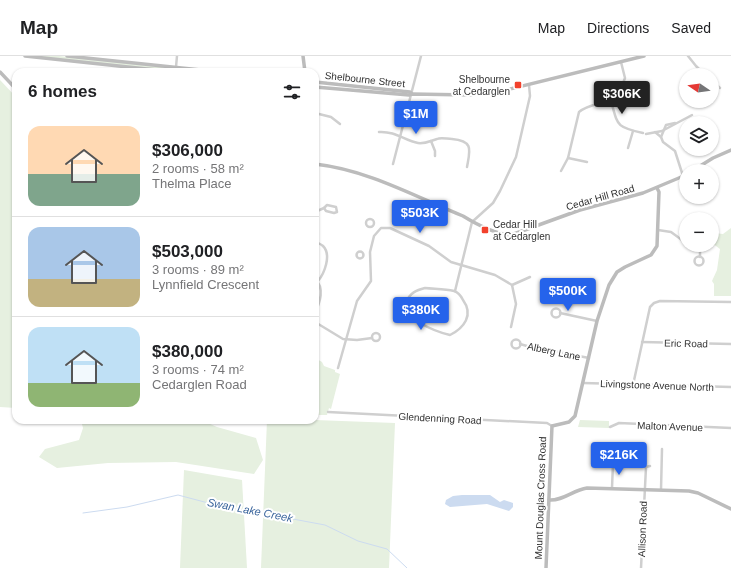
<!DOCTYPE html>
<meta charset="utf-8">
<style>
:root{--surface:#fff;--page:#f6f6f6;--text:#202124;--muted:#757577;--line:#e0e0e0;--accent:#2563eb}
body{margin:0;font-family:Helvetica,sans-serif;background:var(--page);color:var(--text);height:100vh;display:flex;flex-direction:column;font-size:15px;white-space:nowrap}
*{box-sizing:border-box;margin:0}
p{font-size:13px;color:var(--muted)}
.icon{flex:none;width:22px;height:22px;fill:none;stroke:currentColor;stroke-width:2;stroke-linecap:round;stroke-linejoin:round}
.map{position:relative;flex:1;overflow:hidden}
.side{position:absolute;left:12px;top:12px;width:307px;height:356px;display:flex;flex-direction:column;background:var(--surface);border-radius:12px;box-shadow:0 1px 3px #0004}
.side>*{flex:none}
.needle{width:26px;rotate:283deg}
.tools{position:absolute;left:679px;top:12px;display:grid;gap:8px}
.tools a{display:grid;place-items:center;width:40px;height:40px;border-radius:50%;background:var(--surface);box-shadow:0 1px 3px #0004;font-size:20px}
.price{position:absolute;translate:-50% -34px;padding:0 9px;border-radius:4px;background:var(--accent);color:#fff;font-size:13px;line-height:26px;filter:drop-shadow(0 1px 2px #0008)}
.price::after{content:'';position:absolute;left:50%;top:24px;width:12px;height:9px;margin-left:-6px;background:inherit;clip-path:polygon(0 0,100% 0,50% 100%)}
.price.current{background:#222;color:#fff}
ul{padding:0;list-style:none}
li{display:flex;align-items:center;gap:12px;height:100px;padding:0 16px}
li+li{border-top:1px solid var(--line)}
li span{display:grid;place-items:center;flex:none;width:112px;height:80px;border-radius:12px;color:#555}
li>.icon{margin-inline-start:auto}
span .icon{width:48px;height:48px;fill:#fffc;stroke-width:1}
li b{font-size:17px}
h2{display:flex;justify-content:space-between;align-items:center;height:48px;padding:0 16px;font-size:17px}
header{display:flex;align-items:center;gap:24px;box-sizing:border-box;height:56px;padding:0 20px;background:var(--surface);border-bottom:1px solid var(--line)}
header strong{font-size:19px}
nav{display:flex;gap:22px;margin-inline-start:auto;font-size:14px}
.map>svg:first-child{display:block}
.green{fill:#e6f0e0}
.water{fill:#ccdbf0}
.lines{fill:none;stroke-linecap:round;stroke-linejoin:round}
.stream{stroke:#ccdbf0;stroke-width:1}
.street{stroke:#cfcfcf;stroke-width:2.5}
.secondary{stroke:#bcbcbc;stroke-width:3.5}
.poi-dot{fill:#f2412c;stroke:#fff;stroke-width:1.5}
.labels{text-anchor:middle;stroke-width:4;stroke-linejoin:round;paint-order:stroke}
.street-label{font-size:10px;fill:#323232;stroke:#fff}
.poi-label{font-size:10px;fill:#323232;stroke:#fff;text-anchor:end}
.water-label{font-size:11px;font-style:italic;fill:#39649c;stroke:#fff}
</style>
<header>
<strong>Map</strong>
<nav><a>Map</a><a>Directions</a><a>Saved</a></nav>
</header>
<div class="map">
<svg width="731" height="512" viewBox="0 0 731 512">
<rect width="100%" height="100%" fill="#fff"/>
<!-- green -->
<g class="green">
<path d="M 33,0 L 59,0 L 171,12 L 170,15 Z"/>
<path d="M 0,24 L 16,41 L 16,352 L 0,351 Z"/>
<path d="M 731,172 L 731,240 L 714,240 L 714,228 L 712,225 L 717,214 L 720,193 L 712,187 L 714,177 L 723,178 Z"/>
<path d="M 315,302 L 322,306 L 324,310 L 335,314 L 335,316 L 340,318 L 331,353 L 329,352 L 327,359 L 315,359 Z"/>
<path d="M 81,364 L 201,364 L 217,371 L 256,382 L 263,404 L 254,418 L 176,406 L 108,407 L 57,412 L 39,401 L 45,393 L 79,384 L 83,372 Z"/>
<path d="M 267,364 L 315,364 L 395,367 L 389,512 L 261,512 Z"/>
<path d="M 580,364 L 609,365 L 609,372 L 578,371 Z"/>
<path d="M 184,414 L 242,424 L 247,512 L 180,512 Z"/>
</g>
<!-- water -->
<path class="water" d="M 462,439 L 490,439 L 500,446 L 504,444 L 513,447 L 513,451 L 509,455 L 487,448 L 450,451 L 445,448 L 446,444 L 453,440 Z"/>
<g class="lines">
<!-- stream -->
<path class="stream" d="M 83,457 L 127,451 L 178,439 L 212,448 L 325,469 L 358,485 L 387,493 L 407,512"/>
<!-- street -->
<g class="street">
<path d="M 688,0 L 696,10 L 705,19"/>
<path d="M 176,11 L 177,0"/>
<path d="M 712,25 L 720,32"/>
<path d="M 611,45 C 618,70 616,71 643,77"/>
<path d="M 315,57 L 331,61 L 340,68"/>
<path d="M 379,76 C 396,75 405,85 418,87 C 425,88 430,85 437,83 C 441,81 447,83 452,83 C 474,85 470,94 467,111"/>
<path d="M 655,76 L 661,81 L 663,86 L 675,95 L 683,120"/>
<path d="M 646,78 L 662,75 L 692,59"/>
<path d="M 661,81 L 666,69 L 675,67"/>
<path d="M 431,85 L 435,95 L 435,100"/>
<path d="M 628,92 L 633,75"/>
<path d="M 568,102 L 587,106"/>
<path d="M 393,108 L 421,0"/>
<path d="M 561,115 L 568,102 L 579,56 C 590,47 606,48 618,40 L 625,22 L 621,6"/>
<path d="M 327,149 L 336,151 L 337,156 L 334,157 L 326,155 L 324,152 Z"/>
<path d="M 315,156 L 324,152"/>
<path d="M 698,163 L 699,159 L 705,159 L 706,163"/>
<circle cx="370" cy="167" r="4"/>
<path d="M 658,174 L 671,176 L 686,187"/>
<path d="M 315,185 C 317,187 321,188 323,190 C 332,199 324,218 318,225"/>
<path d="M 694,189 L 700,189"/>
<path d="M 700,189 L 700,201"/>
<circle cx="360" cy="199" r="3.5"/>
<circle cx="699" cy="205" r="4.5"/>
<path d="M 315,223 C 325,232 320,246 315,257"/>
<path d="M 512,229 L 530,221"/>
<path d="M 425,232 C 434,233 445,233 454,235 C 458,236 461,240 463,244 C 474,259 464,272 450,279 C 437,276 401,263 407,246 C 409,237 417,234 425,232 Z"/>
<path d="M 455,235 L 472,166 L 493,147 L 500,135 L 516,101 L 530,40 L 529,29"/>
<circle cx="556" cy="257" r="4.5"/>
<path d="M 560,257 L 597,265"/>
<path d="M 315,266 L 343,283 L 357,284 L 372,282"/>
<circle cx="376" cy="281" r="4"/>
<circle cx="516" cy="288" r="4.5"/>
<path d="M 642,286 L 731,288"/>
<path d="M 520,288 L 534,292 L 548,294 L 589,302"/>
<path d="M 338,312 L 357,245 L 371,225 L 370,196 L 374,180 L 381,172 L 390,172 L 429,190 L 451,206 L 495,219 L 512,229 L 516,248 L 511,271"/>
<path d="M 583,327 L 731,331"/>
<path d="M 633,329 L 650,251 L 654,247 L 660,245 L 731,246"/>
<path d="M 328,356 L 547,367 L 552,370"/>
<path d="M 610,371 L 619,367 L 731,372"/>
<path d="M 605,404 L 613,407 L 622,406"/>
<path d="M 640,408 L 646,411 L 650,410"/>
<path d="M 612,432 L 613,407"/>
<path d="M 661,434 L 662,393"/>
<path d="M 641,512 L 646,411"/>
</g>
<!-- secondary -->
<g class="secondary">
<path d="M 25,0 L 175,16"/>
<path d="M 67,0 L 220,16"/>
<path d="M 303,0 L 305,16"/>
<path d="M 0,16 L 16,33"/>
<path d="M 315,26 L 410,36 L 412,38"/>
<path d="M 315,31 L 409,39 L 412,38 L 469,39 L 498,36 L 644,0"/>
<path d="M 315,108 C 368,114 414,140 463,160 C 476,168 495,178 511,179 L 580,154 L 643,137 L 686,119"/>
<path d="M 692,115 L 713,102 L 731,94"/>
<path d="M 549,444 C 563,445 573,434 587,432 L 689,435 L 698,437 L 731,453"/>
<path d="M 546,512 L 552,370 L 569,366 L 575,360 L 597,265 L 609,229 L 617,216 L 625,211 L 651,199 L 657,190 L 659,136 L 657,132"/>
</g>
</g>
<!-- markers -->
<g class="poi-dot">
<rect x="514" y="25" width="8" height="8" rx="2"/>
<rect x="481" y="170" width="8" height="8" rx="2"/>
</g>
<g class="labels">
<!-- street labels -->
<g class="street-label">
<text transform="translate(365 23) rotate(6)" y="4">Shelbourne Street</text>
<text transform="translate(600 141) rotate(-16)" y="4">Cedar Hill Road</text>
<text transform="translate(686 287) rotate(1)" y="4">Eric Road</text>
<text transform="translate(554 295) rotate(12)" y="4">Alberg Lane</text>
<text transform="translate(657 329) rotate(2)" y="4">Livingstone Avenue North</text>
<text transform="translate(440 362) rotate(3)" y="4">Glendenning Road</text>
<text transform="translate(670 370) rotate(2)" y="4">Malton Avenue</text>
<text transform="translate(540 442) rotate(-88)" y="4">Mount Douglas Cross Road</text>
<text transform="translate(642 473) rotate(-88)" y="4">Allison Road</text>
</g>
<!-- poi labels -->
<g class="poi-label">
<text x="510" y="27">Shelbourne<tspan x="510" dy="12">at Cedarglen</tspan></text>
<text x="493" y="172" text-anchor="start">Cedar Hill<tspan x="493" dy="12">at Cedarglen</tspan></text>
</g>
<!-- water labels -->
<g class="water-label">
<text transform="translate(250 454) rotate(11)" y="4">Swan Lake Creek</text>
</g>
</g>
</svg>
<div class="tools">
<a><svg class="needle" viewBox="-14 -14 28 28"><path d="M0-13l5 13h-10z" fill="#e53935"/><path d="M0 13l5-13h-10z" fill="#757577"/></svg></a>
<a><svg class="icon" aria-label="layers" viewBox="0 0 24 24"><path d="M12 4l9 5-9 5-9-5zM3 14l9 5 9-5"/></svg></a>
<a>+</a>
<a>−</a>
</div>
<b class="price current" style="left:622px;top:59px">$306K</b>
<b class="price" style="left:416px;top:79px">$1M</b>
<b class="price" style="left:420px;top:178px">$503K</b>
<b class="price" style="left:568px;top:256px">$500K</b>
<b class="price" style="left:421px;top:275px">$380K</b>
<b class="price" style="left:619px;top:420px">$216K</b>
<section class="side">
<h2>6 homes<svg class="icon" aria-label="filters" viewBox="0 0 24 24"><path d="M4 7h16M4 17h16"/><circle cx="9" cy="7" r="2"/><circle cx="15" cy="17" r="2"/></svg></h2>
<ul>
<li><span style="background:linear-gradient(#ffd9b3 60%,#7fa58c 0)"><svg class="icon" aria-label="home" viewBox="0 0 24 24"><path d="M3 11l9-7 9 7M6 9v11h12V9"/></svg></span><div><b>$306,000</b><p>2 rooms · 58 m²</p><p>Thelma Place</p></div></li>
<li><span style="background:linear-gradient(#a9c7e8 65%,#c2b280 0)"><svg class="icon" aria-label="home" viewBox="0 0 24 24"><path d="M3 11l9-7 9 7M6 9v11h12V9"/></svg></span><div><b>$503,000</b><p>3 rooms · 89 m²</p><p>Lynnfield Crescent</p></div></li>
<li><span style="background:linear-gradient(#bfe0f5 70%,#8fb573 0)"><svg class="icon" aria-label="home" viewBox="0 0 24 24"><path d="M3 11l9-7 9 7M6 9v11h12V9"/></svg></span><div><b>$380,000</b><p>3 rooms · 74 m²</p><p>Cedarglen Road</p></div></li>
</ul>
</section>
</div>
